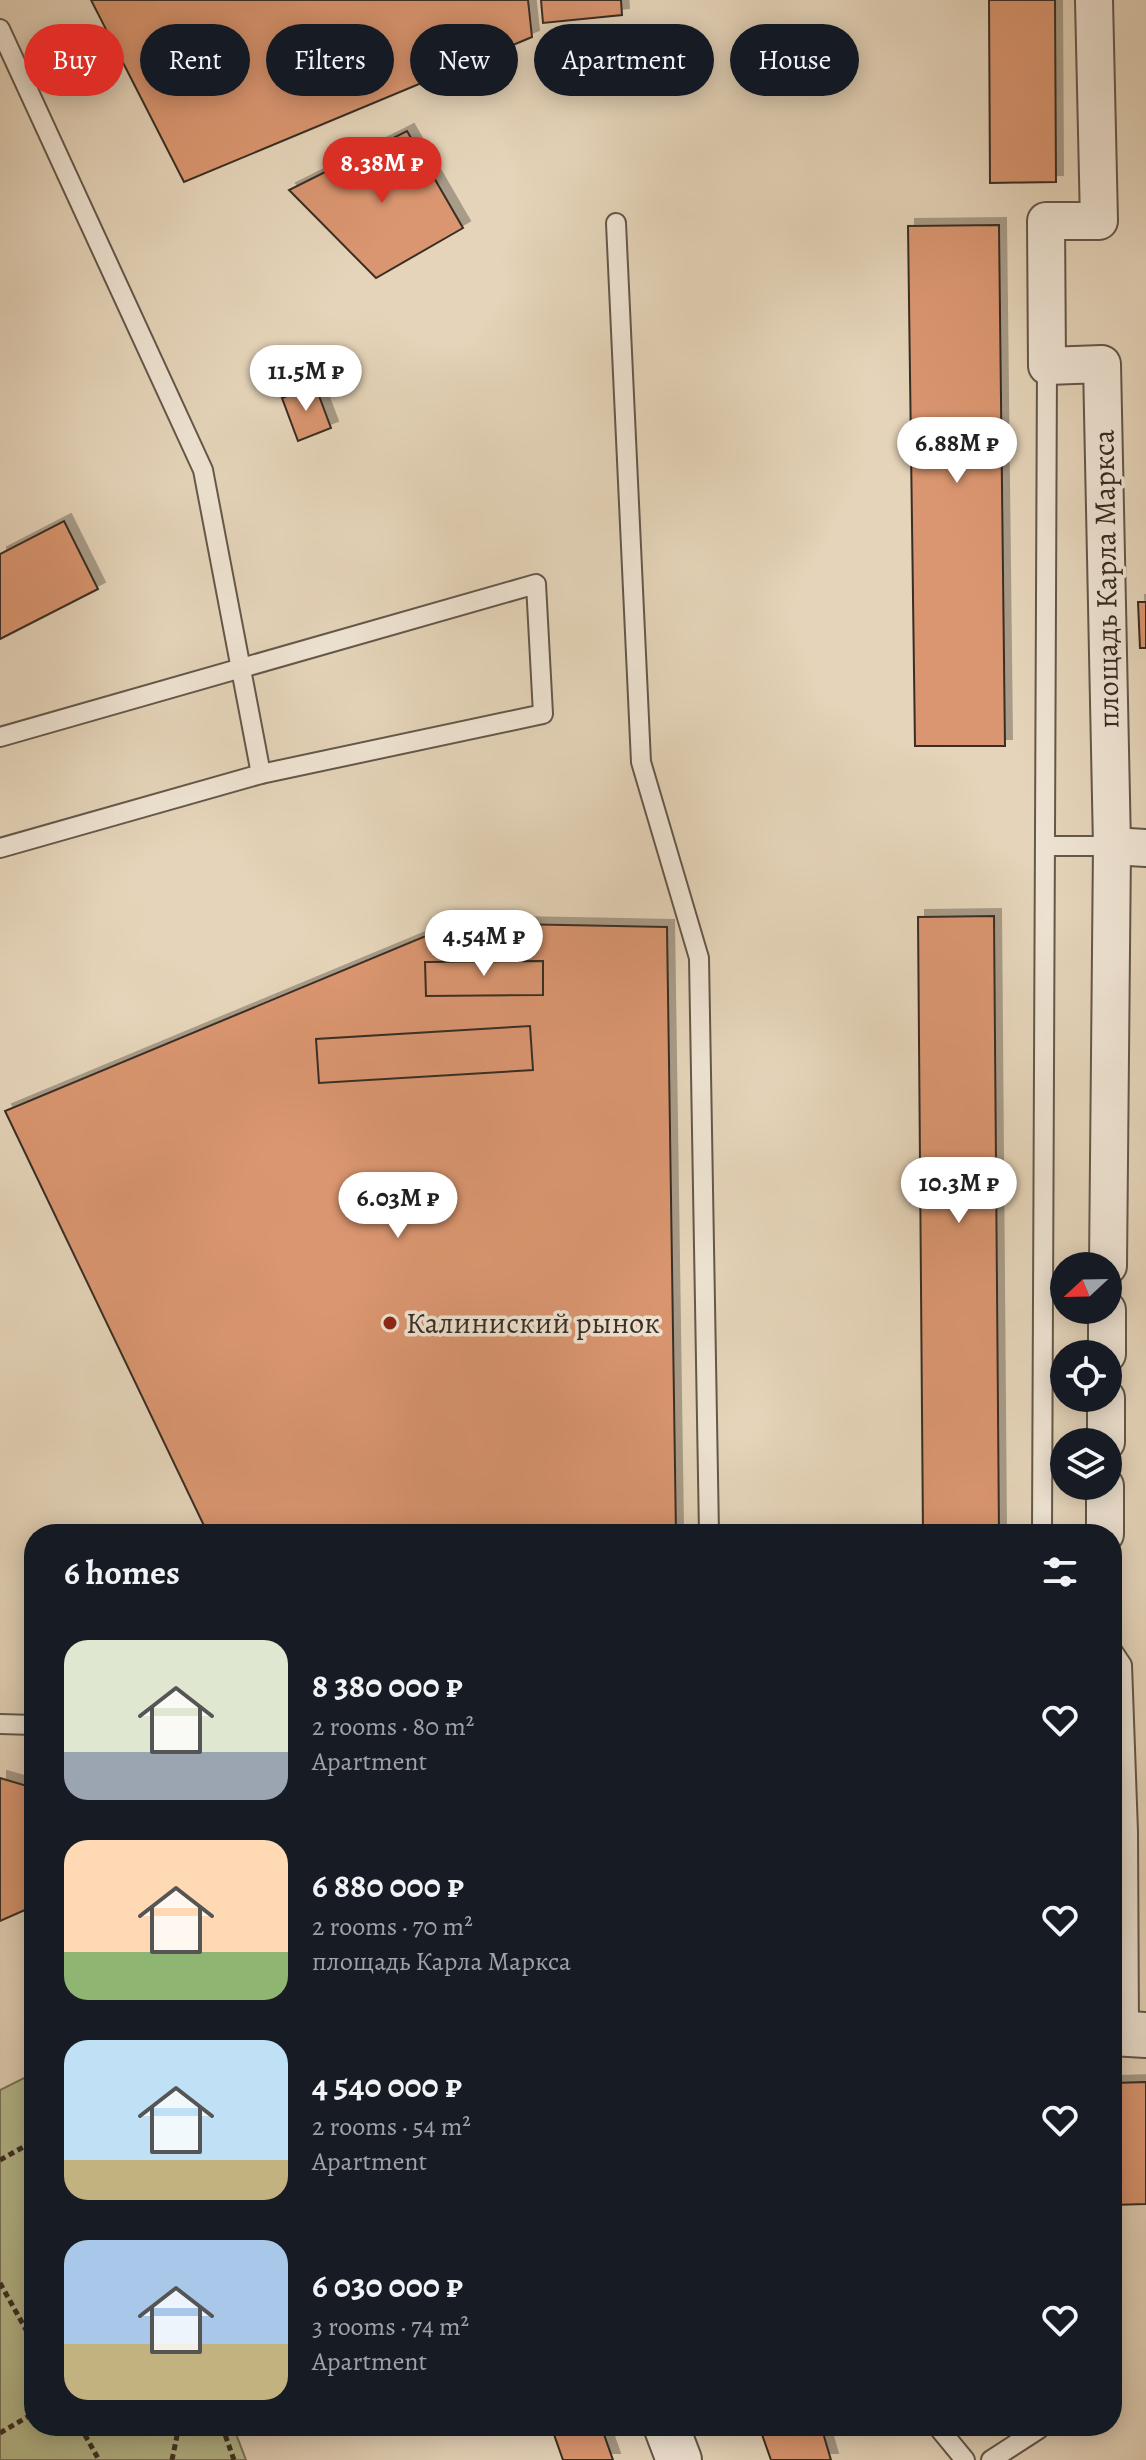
<!DOCTYPE html>
<meta charset="utf-8">
<style>
:root{--surface:#171b24;--page:#242831;--text:#f1f3f6;--muted:#9ea1a6;--accent:#d93025}
body{margin:0;font-family:Alegreya,serif;background:var(--page);color:var(--text);height:100vh;display:flex;flex-direction:column;font-size:30px;white-space:nowrap}
*{box-sizing:border-box;margin:0}
p{font-size:26px;color:var(--muted)}
.icon{flex:none;width:44px;height:44px;fill:none;stroke:currentColor;stroke-width:2;stroke-linecap:round;stroke-linejoin:round}
.map{position:relative;flex:1;overflow:hidden}
.details{position:absolute;left:24px;top:1524px;width:1098px;height:912px;display:flex;flex-direction:column;background:var(--surface);border-radius:32px;box-shadow:0 4px 20px #0003}
.details>*{flex:none}
.top-card{position:absolute;left:24px;top:24px;width:1098px;height:72px;display:flex;gap:16px}
.needle{width:52px;rotate:248deg}
.tools{position:absolute;left:1050px;top:1252px;display:grid;gap:16px}
.tools a{display:grid;place-items:center;width:72px;height:72px;border-radius:50%;background:var(--surface);box-shadow:0 4px 20px #0003;font-size:40px}
.price{position:absolute;translate:-50% -68px;padding:0 18px;border-radius:28px;background:#fff;color:#222;font-size:26px;line-height:52px;filter:drop-shadow(0 2px 4px #0008)}
.price::after{content:'';position:absolute;left:50%;top:48px;width:24px;height:18px;margin-left:-12px;background:inherit;clip-path:polygon(0 0,100% 0,50% 100%)}
.price.on{background:var(--accent);color:#fff}
ul{padding:0;list-style:none}
li{display:flex;align-items:center;gap:24px;height:200px;padding:0 40px}
li span{display:grid;place-items:center;flex:none;width:224px;height:160px;border-radius:24px;color:#555}
li>.icon{margin-inline-start:auto}
span .icon{width:96px;height:96px;fill:#fffc;stroke-width:1}
li b{font-size:34px}
h2{display:flex;justify-content:space-between;align-items:center;height:96px;padding:0 40px;font-size:34px}
.chip{padding:0 28px;border-radius:36px;background:var(--surface);box-shadow:0 4px 20px #0003;font-size:28px;line-height:72px}
.chip.on{background:var(--accent);color:#fff}
.map>svg:first-child{display:block}
.green{fill:#b7bc8e;stroke:#78755a;stroke-width:2}
.building{fill:#da966f;stroke:#392e25;stroke-width:2;filter:url(#shadow)}
.lines{fill:none;stroke-linecap:round;stroke-linejoin:round}
.service-casing{stroke:#64584a;stroke-width:22}
.minor-casing{stroke:#64584a;stroke-width:40}
.tertiary-casing{stroke:#64584a;stroke-width:48}
.path{stroke:#392e25;stroke-width:5;stroke-dasharray:6 4;stroke-linecap:butt}
.service{stroke:#eee3d2;stroke-width:18}
.minor{stroke:#eee3d2;stroke-width:36}
.tertiary{stroke:#eee3d2;stroke-width:44}
.poi-dot{fill:#8f2418;stroke:#eee3d2;stroke-width:3}
.labels{text-anchor:middle;stroke-width:7;stroke-linejoin:round;paint-order:stroke}
.street-label{font-size:30px;fill:#392e25;stroke:#eee3d2}
.poi-label{font-size:30px;fill:#392e25;stroke:#eee3d2;text-anchor:start}
</style>
<div class="map">
<svg width="1146" height="2460" viewBox="0 0 1146 2460">
<defs>
<filter id="shadow"><feDropShadow dx="7" dy="-7" stdDeviation="0" flood-color="#0004"/></filter>
</defs>
<rect width="100%" height="100%" fill="#e5d4b9"/>
<filter id="stains"><feTurbulence type="fractalNoise" baseFrequency=".0025" numOctaves="4"/><feColorMatrix values="0 0 0 0 .2 0 0 0 0 .09 0 0 0 0 .02 0 0 0 .5 -.17"/></filter>
<radialGradient id="worn" r=".72"><stop offset=".6" stop-color="#630" stop-opacity="0"/><stop offset="1" stop-color="#630" stop-opacity=".3"/></radialGradient>
<!-- green -->
<path class="green" d="M 34,2073 L 34,2426 L 233,2426 L 246,2460 L 0,2460 L 0,2090 Z"/>
<!-- building -->
<g class="building">
<path d="M 91,0 L 528,0 L 532,37 L 184,182 Z"/>
<path d="M 541,0 L 621,0 L 622,15 L 543,23 Z"/>
<path d="M 989,0 L 1055,0 L 1056,182 L 990,183 Z"/>
<path d="M 407,131 L 463,228 L 376,278 L 289,190 Z"/>
<path d="M 999,225 L 1005,746 L 915,746 L 908,226 Z"/>
<path d="M 315,385 L 331,428 L 298,441 L 282,398 Z"/>
<path d="M 64,521 L 98,589 L 0,639 L 0,554 Z"/>
<path d="M 1138,602 L 1146,602 L 1146,648 L 1140,648 Z"/>
<path d="M 994,916 L 999,1534 L 923,1534 L 918,917 Z"/>
<path d="M 457,923 L 667,927 L 676,1534 L 208,1534 L 5,1111 Z"/>
<path d="M 543,961 L 543,995 L 426,996 L 425,962 Z"/>
<path d="M 530,1026 L 533,1070 L 319,1083 L 316,1039 Z"/>
<path d="M 0,1778 L 34,1788 L 34,1906 L 0,1921 Z"/>
<path d="M 1146,2082 L 1146,2204 L 1112,2205 L 1112,2083 Z"/>
<path d="M 551,2426 L 601,2426 L 613,2460 L 563,2460 Z"/>
<path d="M 759,2426 L 821,2426 L 831,2460 L 771,2460 Z"/>
</g>
<g class="lines">
<defs>
<g id="service">
<path d="M 0,29 L 203,470 L 261,774"/>
<path d="M 616,223 L 641,762 L 699,958 L 709,1534"/>
<path d="M 0,737 L 536,584 L 543,714 L 261,774 L 0,848"/>
<path d="M 1045,846 L 1112,846"/>
<path d="M 1042,1534 L 1047,366"/>
<path d="M 1112,1650 L 1122,1665 L 1128,1832 L 1129,2034"/>
<path d="M 0,1724 L 34,1725"/>
<path d="M 937,2426 L 965,2460"/>
<path d="M 991,2460 L 1039,2429 L 1040,2426"/>
</g>
<g id="minor">
<path d="M 1094,0 L 1099,221 L 1046,221 L 1047,366 L 1102,364 L 1112,846 L 1108,1266"/>
<path d="M 1112,846 L 1146,848"/>
<path d="M 1107,1354 L 1107,1310"/>
<path d="M 1106,1442 L 1106,1398"/>
<path d="M 1105,1534 L 1105,1486"/>
</g>
<g id="tertiary">
<path d="M 1112,2033 L 1146,2035"/>
<path d="M 666,2426 L 679,2460"/>
</g>
</defs>
<!-- service casing -->
<use href="#service" class="service-casing"/>
<!-- minor casing -->
<use href="#minor" class="minor-casing"/>
<!-- tertiary casing -->
<use href="#tertiary" class="tertiary-casing"/>
<!-- path -->
<g class="path">
<path d="M 0,2160 L 34,2141"/>
<path d="M 0,2283 L 34,2344"/>
<path d="M 80,2426 L 99,2460"/>
<path d="M 222,2426 L 234,2460"/>
<path d="M 0,2433 L 34,2413"/>
<path d="M 172,2460 L 179,2426"/>
</g>
<!-- service -->
<use href="#service" class="service"/>
<!-- minor -->
<use href="#minor" class="minor"/>
<!-- tertiary -->
<use href="#tertiary" class="tertiary"/>
</g>
<!-- markers -->
<circle class="poi-dot" cx="390" cy="1323" r="8"/>
<g class="labels">
<!-- street labels -->
<g class="street-label">
<text transform="translate(1106 579) rotate(-91)" y="10">площадь Карла Маркса</text>
</g>
<!-- poi labels -->
<g class="poi-label">
<text x="406" y="1333">Калиниский рынок</text>
</g>
</g>
<rect width="100%" height="100%" filter="url(#stains)"/>
<rect width="100%" height="100%" fill="url(#worn)"/>
</svg>
<div class="tools">
<a><svg class="needle" viewBox="-14 -14 28 28"><path d="M0-13l5 13h-10z" fill="#e53935"/><path d="M0 13l5-13h-10z" fill="#9ea1a6"/></svg></a>
<a><svg class="icon" aria-label="locate" viewBox="0 0 24 24"><circle cx="12" cy="12" r="6"/><path d="M12 2v4M12 18v4M2 12h4M18 12h4"/></svg></a>
<a><svg class="icon" aria-label="layers" viewBox="0 0 24 24"><path d="M12 4l9 5-9 5-9-5zM3 14l9 5 9-5"/></svg></a>
</div>
<b class="price on" style="left:382px;top:205px">8.38M ₽</b>
<b class="price" style="left:306px;top:413px">11.5M ₽</b>
<b class="price" style="left:957px;top:485px">6.88M ₽</b>
<b class="price" style="left:484px;top:978px">4.54M ₽</b>
<b class="price" style="left:959px;top:1225px">10.3M ₽</b>
<b class="price" style="left:398px;top:1240px">6.03M ₽</b>
<div class="top-card">
<a class="chip on">Buy</a>
<a class="chip">Rent</a>
<a class="chip">Filters</a>
<a class="chip">New</a>
<a class="chip">Apartment</a>
<a class="chip">House</a>
</div>
<section class="details">
<h2>6 homes<svg class="icon" aria-label="filters" viewBox="0 0 24 24"><path d="M4 7h16M4 17h16"/><circle cx="9" cy="7" r="2"/><circle cx="15" cy="17" r="2"/></svg></h2>
<ul>
<li><span style="background:linear-gradient(#dfe7d0 70%,#9aa5b1 0)"><svg class="icon" aria-label="home" viewBox="0 0 24 24"><path d="M3 11l9-7 9 7M6 9v11h12V9"/></svg></span><div><b>8 380 000 ₽</b><p>2 rooms · 80 m²</p><p>Apartment</p></div><svg class="icon" aria-label="heart" viewBox="0 0 24 24"><path d="M12 20l-8-8c-3-5 5-10 8-4 3-6 11-1 8 4z"/></svg></li>
<li><span style="background:linear-gradient(#ffd9b3 70%,#8fb573 0)"><svg class="icon" aria-label="home" viewBox="0 0 24 24"><path d="M3 11l9-7 9 7M6 9v11h12V9"/></svg></span><div><b>6 880 000 ₽</b><p>2 rooms · 70 m²</p><p>площадь Карла Маркса</p></div><svg class="icon" aria-label="heart" viewBox="0 0 24 24"><path d="M12 20l-8-8c-3-5 5-10 8-4 3-6 11-1 8 4z"/></svg></li>
<li><span style="background:linear-gradient(#bfe0f5 75%,#c2b280 0)"><svg class="icon" aria-label="home" viewBox="0 0 24 24"><path d="M3 11l9-7 9 7M6 9v11h12V9"/></svg></span><div><b>4 540 000 ₽</b><p>2 rooms · 54 m²</p><p>Apartment</p></div><svg class="icon" aria-label="heart" viewBox="0 0 24 24"><path d="M12 20l-8-8c-3-5 5-10 8-4 3-6 11-1 8 4z"/></svg></li>
<li><span style="background:linear-gradient(#a9c7e8 65%,#c2b280 0)"><svg class="icon" aria-label="home" viewBox="0 0 24 24"><path d="M3 11l9-7 9 7M6 9v11h12V9"/></svg></span><div><b>6 030 000 ₽</b><p>3 rooms · 74 m²</p><p>Apartment</p></div><svg class="icon" aria-label="heart" viewBox="0 0 24 24"><path d="M12 20l-8-8c-3-5 5-10 8-4 3-6 11-1 8 4z"/></svg></li>
</ul>
</section>
</div>
